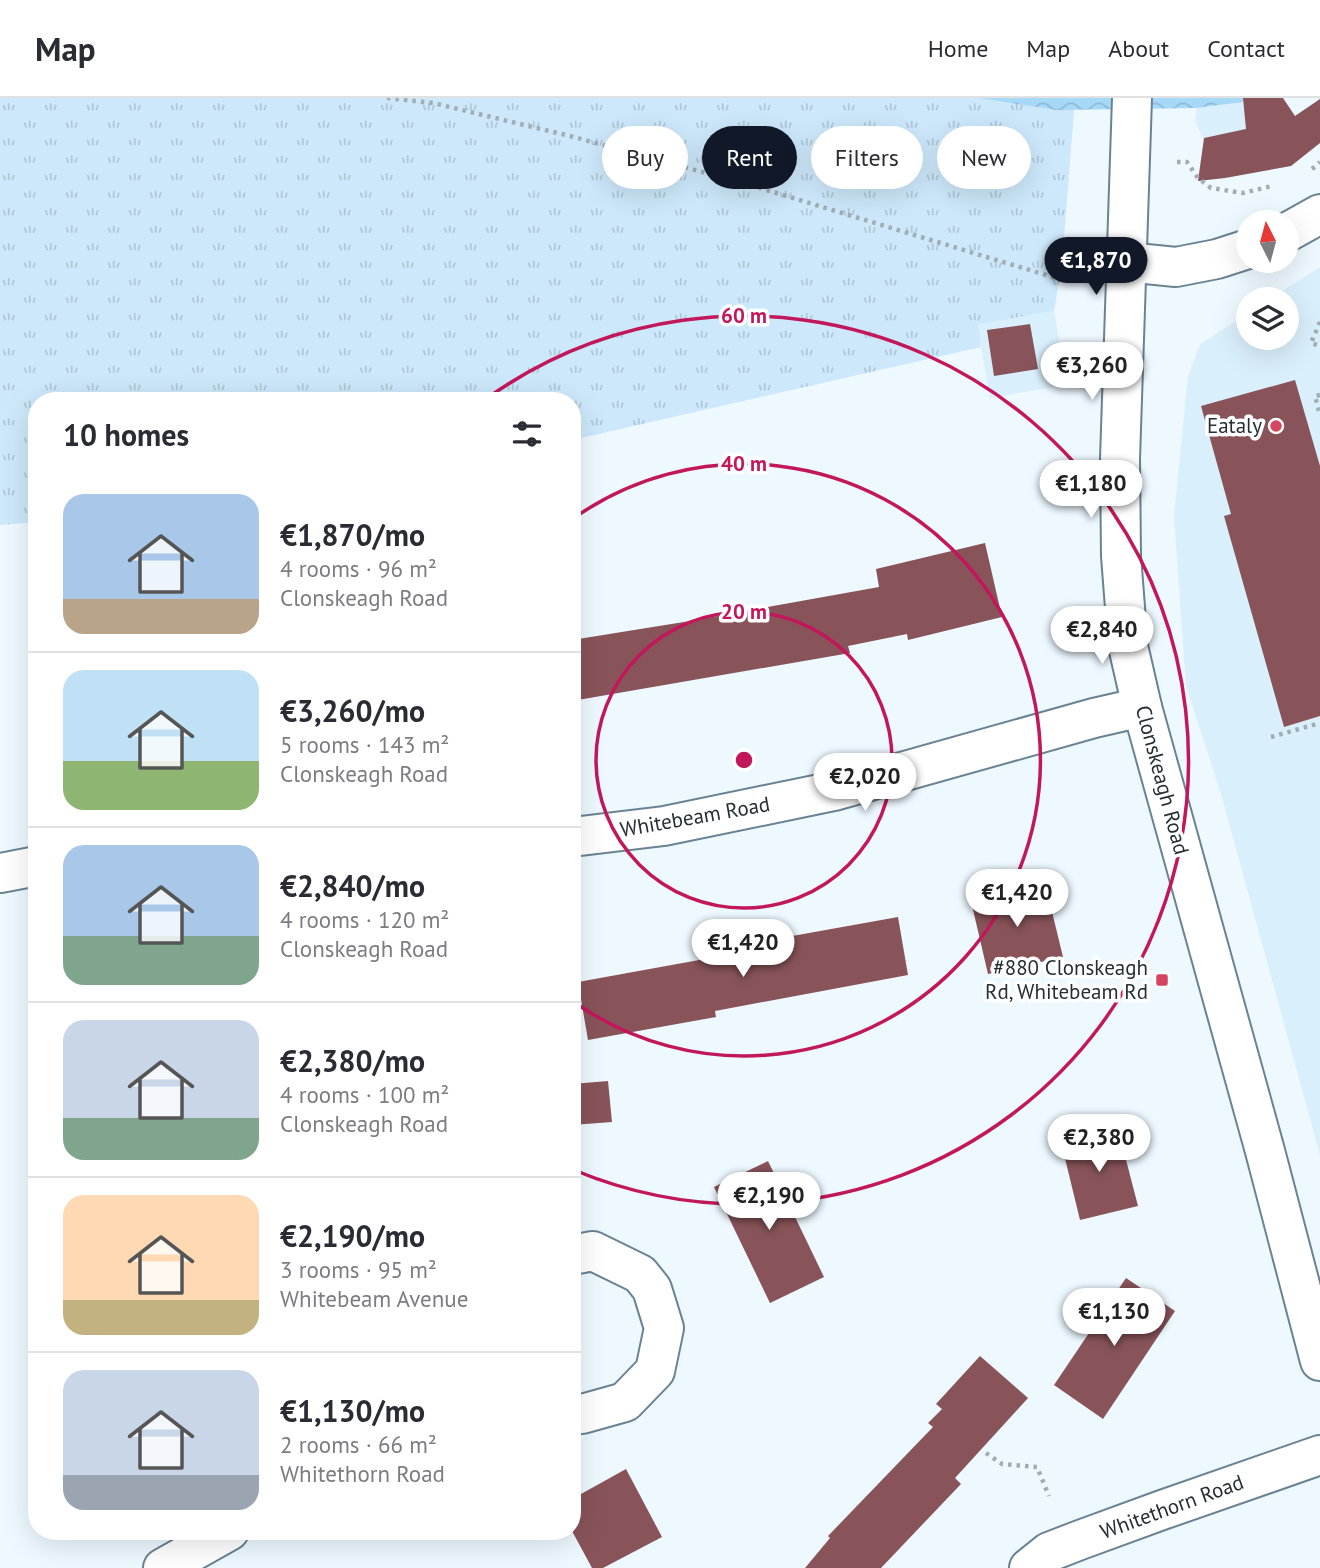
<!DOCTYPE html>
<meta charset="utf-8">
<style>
:root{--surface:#fff;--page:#f7f7f7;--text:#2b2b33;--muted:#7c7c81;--line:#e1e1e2;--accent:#111827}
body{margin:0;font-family:"PT Sans",sans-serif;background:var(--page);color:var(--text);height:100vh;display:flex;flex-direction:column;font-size:26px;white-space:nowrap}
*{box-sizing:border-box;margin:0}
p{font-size:23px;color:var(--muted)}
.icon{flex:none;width:38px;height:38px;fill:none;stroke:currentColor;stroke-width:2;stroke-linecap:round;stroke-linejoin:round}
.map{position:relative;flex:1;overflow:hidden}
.sheet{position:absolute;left:28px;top:294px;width:553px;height:1148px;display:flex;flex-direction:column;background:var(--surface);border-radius:28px;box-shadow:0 7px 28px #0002}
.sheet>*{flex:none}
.guide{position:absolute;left:602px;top:28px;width:612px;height:63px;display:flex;gap:14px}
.needle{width:46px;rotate:354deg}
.controls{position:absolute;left:1236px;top:112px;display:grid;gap:14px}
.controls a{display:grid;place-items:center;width:63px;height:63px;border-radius:50%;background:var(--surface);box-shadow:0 7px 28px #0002;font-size:35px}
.price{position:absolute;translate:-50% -60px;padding:0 16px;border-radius:24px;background:#fff;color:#222;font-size:23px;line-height:46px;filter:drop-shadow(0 2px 4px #0008)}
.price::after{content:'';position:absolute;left:50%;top:42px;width:21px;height:16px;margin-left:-10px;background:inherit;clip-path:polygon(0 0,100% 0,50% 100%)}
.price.selected{background:var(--accent);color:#fff}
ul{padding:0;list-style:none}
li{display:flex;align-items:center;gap:21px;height:175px;padding:0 35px}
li+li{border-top:2px solid var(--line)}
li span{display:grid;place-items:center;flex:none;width:196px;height:140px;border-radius:21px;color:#555}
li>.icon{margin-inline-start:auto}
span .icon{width:84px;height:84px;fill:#fffc;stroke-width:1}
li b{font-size:30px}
h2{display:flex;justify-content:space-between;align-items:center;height:84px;padding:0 35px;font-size:30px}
.tag{padding:0 24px;border-radius:32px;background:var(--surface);box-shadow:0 7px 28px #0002;font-size:24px;line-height:63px}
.tag.selected{background:var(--accent);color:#fff}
header{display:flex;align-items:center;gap:42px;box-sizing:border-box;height:98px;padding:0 35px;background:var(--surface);border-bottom:2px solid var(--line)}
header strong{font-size:33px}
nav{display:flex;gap:38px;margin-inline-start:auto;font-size:24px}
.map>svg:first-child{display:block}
.built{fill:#daeffc}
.park{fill:url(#park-tufts)}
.water{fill:url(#water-waves)}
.building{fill:#885459}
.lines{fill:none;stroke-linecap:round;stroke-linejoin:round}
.minor-casing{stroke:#6a8393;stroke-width:42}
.major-casing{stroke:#6a8393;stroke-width:42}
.path{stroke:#a1acb3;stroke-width:4.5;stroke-dasharray:3.5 5;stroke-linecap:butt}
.minor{stroke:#fff;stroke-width:38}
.major{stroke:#fff;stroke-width:38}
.ring{fill:none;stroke:#c2185b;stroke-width:3.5}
.poi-dot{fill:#d5455f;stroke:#fff;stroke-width:2.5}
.labels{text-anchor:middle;stroke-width:7;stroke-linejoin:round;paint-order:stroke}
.poi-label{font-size:21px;fill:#242f35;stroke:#fff;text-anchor:end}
.street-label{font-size:21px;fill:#242f35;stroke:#fff}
.centre{fill:#c2185b;stroke:#fff;stroke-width:3.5}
.ring-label{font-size:21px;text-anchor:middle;font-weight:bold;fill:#c2185b;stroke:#fff;stroke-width:7;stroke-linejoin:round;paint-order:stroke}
</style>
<header>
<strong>Map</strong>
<nav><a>Home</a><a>Map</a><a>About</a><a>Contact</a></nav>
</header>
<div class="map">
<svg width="1320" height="1470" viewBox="0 0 1320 1470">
<defs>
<pattern id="park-tufts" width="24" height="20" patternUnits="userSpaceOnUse" patternTransform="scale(1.75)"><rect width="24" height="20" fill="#cce8fa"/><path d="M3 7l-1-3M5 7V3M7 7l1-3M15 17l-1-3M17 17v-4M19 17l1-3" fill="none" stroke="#afc7d7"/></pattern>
<pattern id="water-waves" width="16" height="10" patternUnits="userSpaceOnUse" patternTransform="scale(1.75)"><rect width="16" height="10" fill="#a6d8f8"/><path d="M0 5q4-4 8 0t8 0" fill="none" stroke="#8fbad5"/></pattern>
</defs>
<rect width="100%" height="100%" fill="#edf8ff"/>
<!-- built -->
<g class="built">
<path d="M 1243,0 L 1283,0 L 1295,18 L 1320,1 L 1320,45 L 1291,68 L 1225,80 L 1217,81 L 1208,78 L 1204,43 L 1195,23 L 1197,10 L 1243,4 Z"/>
<path d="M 1320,169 L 1320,1057 L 1221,696 L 1186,588 L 1174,418 L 1188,278 L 1200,246 L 1248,215 L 1248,240 L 1286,240 L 1286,201 L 1270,201 Z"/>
<path d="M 1054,213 L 1067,287 L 990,300 L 977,226 Z"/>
</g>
<!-- park -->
<path class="park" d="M 0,0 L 1075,0 L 1062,165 L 1054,213 L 978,226 L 981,249 L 572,342 L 572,303 L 37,303 L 37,424 L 0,427 Z"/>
<!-- water -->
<path class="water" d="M 979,0 L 1243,0 L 1243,4 L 1196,10 L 1057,12 Z"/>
<!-- building -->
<g class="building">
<path d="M 1243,0 L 1283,0 L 1295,18 L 1320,1 L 1320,45 L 1291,68 L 1225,80 L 1198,83 L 1204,40 L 1246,31 Z"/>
<path d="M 1030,226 L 1038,271 L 994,278 L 987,232 Z"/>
<path d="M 1295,282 L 1320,368 L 1320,618 L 1284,629 L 1224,418 L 1231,416 L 1201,308 Z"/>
<path d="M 985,445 L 1002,519 L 908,542 L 907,536 L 848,548 L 850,555 L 572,603 L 572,542 L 690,523 L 879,489 L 876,471 Z"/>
<path d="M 1045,785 L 1063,859 L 988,876 L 971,803 Z"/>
<path d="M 898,819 L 908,877 L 715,913 L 716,919 L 588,942 L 578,884 L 771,849 L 770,842 Z"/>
<path d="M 608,983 L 612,1024 L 572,1027 L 572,986 Z"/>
<path d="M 1118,1031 L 1138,1108 L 1080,1122 L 1061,1044 Z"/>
<path d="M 768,1063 L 824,1179 L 770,1205 L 714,1089 Z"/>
<path d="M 1126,1180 L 1175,1213 L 1103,1321 L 1054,1287 Z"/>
<path d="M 980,1258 L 1028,1300 L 955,1380 L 961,1386 L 881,1470 L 805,1470 L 830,1440 L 828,1438 L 933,1329 L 928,1325 L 942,1311 L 936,1306 Z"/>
<path d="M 626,1371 L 662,1439 L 603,1470 L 592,1470 L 572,1433 L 572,1401 Z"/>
</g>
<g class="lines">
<defs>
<g id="minor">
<path d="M 1286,135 L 1320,116"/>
<path d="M 1126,164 L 1176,169 L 1217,161 L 1248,151"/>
<path d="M 572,739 L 664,728 L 834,693 L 1094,620 L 1142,609"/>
<path d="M 0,775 L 37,768"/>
<path d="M 572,1157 L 593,1153 L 640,1176 L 652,1191 L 664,1230 L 655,1273 L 625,1304 L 582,1316 L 572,1314"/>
<path d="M 163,1470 L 229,1433"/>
<path d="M 1029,1470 L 1049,1454 L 1080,1442 L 1162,1412 L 1320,1357"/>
</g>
<path id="major" d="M 1132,0 L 1120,361 L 1121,458 L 1128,548 L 1142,609 L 1265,1053 L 1320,1263"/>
</defs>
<!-- minor casing -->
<use href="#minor" class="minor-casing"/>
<!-- major casing -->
<use href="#major" class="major-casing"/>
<!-- path -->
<g class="path">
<path d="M 387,0 L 433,5 L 570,38 L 750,87 L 1059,181 L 1082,181"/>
<path d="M 1177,64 L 1187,64 L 1198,80 L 1211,90 L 1243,95 L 1272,88"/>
<path d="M 1312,71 L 1320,64"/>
<path d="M 1320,224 L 1311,245 L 1320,248"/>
<path d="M 1320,297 L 1315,298 L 1320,317"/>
<path d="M 1271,639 L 1320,625"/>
<path d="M 986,1355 L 1002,1366 L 1037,1369 L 1049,1398"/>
</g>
<!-- minor -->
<use href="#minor" class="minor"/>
<!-- major -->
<use href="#major" class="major"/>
</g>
<!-- distance rings -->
<g class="ring">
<circle cx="744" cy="662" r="148"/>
<path d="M574 420A296 296 0 1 1 574 904"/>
<path d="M486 301A444 444 0 1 1 574 1072"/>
</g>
<!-- markers -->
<g class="poi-dot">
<circle cx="1276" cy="328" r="7"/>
<rect x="1155" y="875" width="14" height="14" rx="3.5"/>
</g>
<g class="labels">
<!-- poi labels -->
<g class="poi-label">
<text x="1262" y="335">Eataly</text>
<text x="1148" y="877">#880 Clonskeagh<tspan x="1148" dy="24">Rd, Whitebeam Rd</tspan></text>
</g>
<!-- street labels -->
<g class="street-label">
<text transform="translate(1162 682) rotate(75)" y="7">Clonskeagh Road</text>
<text transform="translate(695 719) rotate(-10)" y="7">Whitebeam Road</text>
<text transform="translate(1172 1409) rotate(-20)" y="7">Whitethorn Road</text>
</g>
</g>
<circle cx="744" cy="662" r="10" class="centre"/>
<g class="ring-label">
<text x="744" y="225">60 m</text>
<text x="744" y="373">40 m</text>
<text x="744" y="521">20 m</text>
</g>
</svg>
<div class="controls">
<a><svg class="needle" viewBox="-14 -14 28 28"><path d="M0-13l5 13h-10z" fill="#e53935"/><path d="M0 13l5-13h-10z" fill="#7c7c81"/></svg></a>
<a><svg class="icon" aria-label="layers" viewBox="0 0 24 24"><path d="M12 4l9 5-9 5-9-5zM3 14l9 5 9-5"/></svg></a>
</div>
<b class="price selected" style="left:1096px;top:199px">€1,870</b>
<b class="price" style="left:1092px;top:304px">€3,260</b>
<b class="price" style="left:1091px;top:422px">€1,180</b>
<b class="price" style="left:1102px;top:568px">€2,840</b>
<b class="price" style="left:865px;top:715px">€2,020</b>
<b class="price" style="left:1017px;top:831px">€1,420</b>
<b class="price" style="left:743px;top:881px">€1,420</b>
<b class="price" style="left:1099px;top:1076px">€2,380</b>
<b class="price" style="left:769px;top:1134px">€2,190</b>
<b class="price" style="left:1114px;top:1250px">€1,130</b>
<div class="guide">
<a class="tag">Buy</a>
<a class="tag selected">Rent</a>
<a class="tag">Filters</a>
<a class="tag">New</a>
</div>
<section class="sheet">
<h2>10 homes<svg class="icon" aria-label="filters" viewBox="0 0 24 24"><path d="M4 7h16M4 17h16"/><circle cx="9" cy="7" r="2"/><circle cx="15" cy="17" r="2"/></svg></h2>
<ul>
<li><span style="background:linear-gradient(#a9c7e8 75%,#b9a48a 0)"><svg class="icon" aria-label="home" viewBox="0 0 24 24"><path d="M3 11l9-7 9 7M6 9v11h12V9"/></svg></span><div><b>€1,870/mo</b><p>4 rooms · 96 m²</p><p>Clonskeagh Road</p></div></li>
<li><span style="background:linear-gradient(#bfe0f5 65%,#8fb573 0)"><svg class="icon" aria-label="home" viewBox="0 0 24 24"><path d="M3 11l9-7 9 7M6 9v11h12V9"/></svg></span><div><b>€3,260/mo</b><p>5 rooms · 143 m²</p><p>Clonskeagh Road</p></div></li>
<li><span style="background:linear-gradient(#a9c7e8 65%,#7fa58c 0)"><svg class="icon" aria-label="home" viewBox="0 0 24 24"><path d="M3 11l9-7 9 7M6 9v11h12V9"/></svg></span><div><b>€2,840/mo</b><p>4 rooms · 120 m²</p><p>Clonskeagh Road</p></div></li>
<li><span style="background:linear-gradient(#c9d6e8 70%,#7fa58c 0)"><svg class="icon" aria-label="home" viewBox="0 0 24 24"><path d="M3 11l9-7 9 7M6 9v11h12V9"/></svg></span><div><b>€2,380/mo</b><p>4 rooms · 100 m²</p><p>Clonskeagh Road</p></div></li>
<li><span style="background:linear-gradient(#ffd9b3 75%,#c2b280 0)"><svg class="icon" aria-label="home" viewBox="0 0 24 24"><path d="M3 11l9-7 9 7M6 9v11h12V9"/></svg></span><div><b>€2,190/mo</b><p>3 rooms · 95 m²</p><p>Whitebeam Avenue</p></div></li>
<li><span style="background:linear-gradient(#c9d6e8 75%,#9aa5b1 0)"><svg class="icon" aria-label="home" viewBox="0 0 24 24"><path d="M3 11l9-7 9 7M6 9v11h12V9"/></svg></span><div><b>€1,130/mo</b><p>2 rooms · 66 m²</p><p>Whitethorn Road</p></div></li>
</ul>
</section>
</div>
